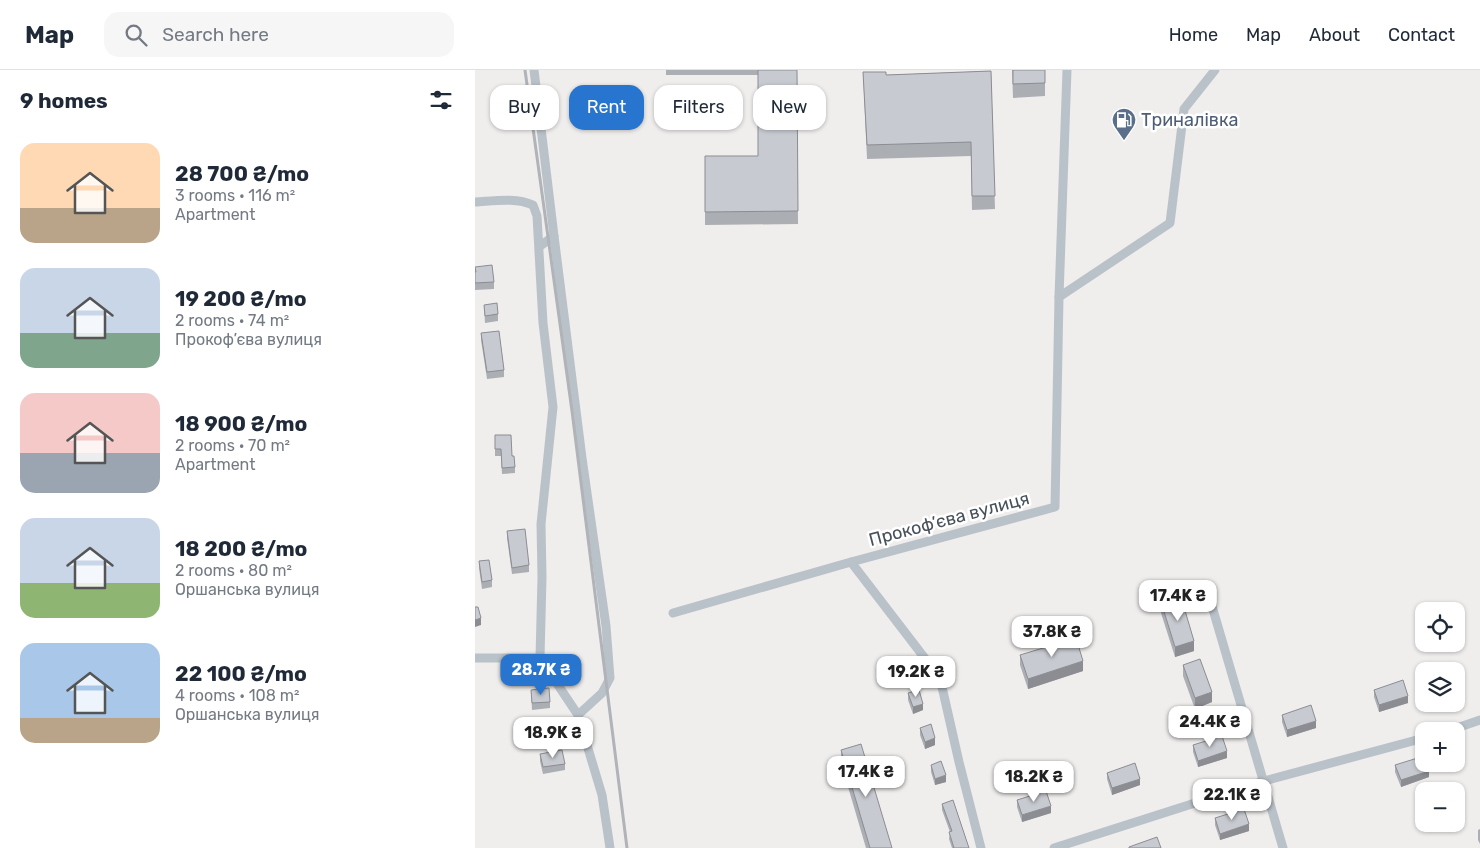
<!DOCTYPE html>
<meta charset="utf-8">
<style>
:root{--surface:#fff;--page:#f6f6f7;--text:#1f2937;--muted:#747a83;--line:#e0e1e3;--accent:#2875cf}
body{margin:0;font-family:Rubik,sans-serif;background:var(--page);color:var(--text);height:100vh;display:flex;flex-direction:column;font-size:19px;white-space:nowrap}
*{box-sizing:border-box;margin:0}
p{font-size:16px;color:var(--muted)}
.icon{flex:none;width:28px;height:28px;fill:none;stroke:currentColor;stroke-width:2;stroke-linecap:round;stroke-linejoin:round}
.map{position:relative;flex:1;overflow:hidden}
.details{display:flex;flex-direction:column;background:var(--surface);width:475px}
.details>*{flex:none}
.banner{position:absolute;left:15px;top:15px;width:475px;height:45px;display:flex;gap:10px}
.controls{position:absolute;left:940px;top:532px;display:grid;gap:10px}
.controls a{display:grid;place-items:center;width:50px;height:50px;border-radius:10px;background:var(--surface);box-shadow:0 1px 4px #0004;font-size:25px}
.price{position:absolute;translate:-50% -42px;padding:0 11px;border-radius:10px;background:#fff;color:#222;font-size:16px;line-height:32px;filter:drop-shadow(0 1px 2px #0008)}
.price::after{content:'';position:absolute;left:50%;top:30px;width:15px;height:11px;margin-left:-8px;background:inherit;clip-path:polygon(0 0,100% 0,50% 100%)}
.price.selected{background:var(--accent);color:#fff}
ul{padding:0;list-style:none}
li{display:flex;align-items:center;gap:15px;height:125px;padding:0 20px}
li span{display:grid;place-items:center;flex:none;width:140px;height:100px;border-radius:15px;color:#555}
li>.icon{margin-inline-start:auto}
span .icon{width:60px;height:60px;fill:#fffc;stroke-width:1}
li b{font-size:21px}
h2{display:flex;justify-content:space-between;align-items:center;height:60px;padding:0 20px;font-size:21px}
.tag{padding:0 18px;border-radius:15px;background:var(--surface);box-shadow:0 1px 4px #0004;font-size:18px;line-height:45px}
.tag.selected{background:var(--accent);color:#fff}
header{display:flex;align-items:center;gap:30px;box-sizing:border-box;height:70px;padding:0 25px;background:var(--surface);border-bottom:1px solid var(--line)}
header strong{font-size:24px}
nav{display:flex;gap:28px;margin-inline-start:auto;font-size:18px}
.search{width:350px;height:45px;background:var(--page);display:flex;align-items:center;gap:12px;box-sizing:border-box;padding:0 18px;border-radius:15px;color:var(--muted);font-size:19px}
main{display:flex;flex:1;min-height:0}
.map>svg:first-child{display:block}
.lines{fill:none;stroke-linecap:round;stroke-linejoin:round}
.street{stroke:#bac2c9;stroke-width:9}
.rail{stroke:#b0b3b7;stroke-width:3}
.wall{fill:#abaeb3}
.shaded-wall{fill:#8b8d92}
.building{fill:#c7cad0;stroke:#8b8d92}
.labels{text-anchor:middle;stroke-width:5;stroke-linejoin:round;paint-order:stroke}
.service-label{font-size:18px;fill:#4e5e75;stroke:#fff;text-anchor:start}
.street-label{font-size:18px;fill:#475159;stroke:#fff}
</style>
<header>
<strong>Map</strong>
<div class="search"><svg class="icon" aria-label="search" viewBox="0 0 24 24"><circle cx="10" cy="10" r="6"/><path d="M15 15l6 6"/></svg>Search here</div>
<nav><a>Home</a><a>Map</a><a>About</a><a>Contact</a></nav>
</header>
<main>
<section class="details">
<h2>9 homes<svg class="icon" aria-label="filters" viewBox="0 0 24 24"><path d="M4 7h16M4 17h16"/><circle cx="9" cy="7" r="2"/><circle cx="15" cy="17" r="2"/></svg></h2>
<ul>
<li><span style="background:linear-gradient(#ffd9b3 65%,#b9a48a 0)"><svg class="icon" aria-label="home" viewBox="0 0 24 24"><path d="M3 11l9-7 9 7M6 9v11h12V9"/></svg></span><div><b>28 700 ₴/mo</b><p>3 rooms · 116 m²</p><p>Apartment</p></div></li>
<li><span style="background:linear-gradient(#c9d6e8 65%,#7fa58c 0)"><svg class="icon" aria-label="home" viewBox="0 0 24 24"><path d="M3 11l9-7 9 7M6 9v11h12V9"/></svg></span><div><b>19 200 ₴/mo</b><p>2 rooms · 74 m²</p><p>Прокоф’єва вулиця</p></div></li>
<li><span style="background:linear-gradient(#f6c9c9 60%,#9aa5b1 0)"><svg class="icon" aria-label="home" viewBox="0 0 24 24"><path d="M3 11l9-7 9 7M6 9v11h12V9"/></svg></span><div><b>18 900 ₴/mo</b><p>2 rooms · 70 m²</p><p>Apartment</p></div></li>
<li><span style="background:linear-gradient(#c9d6e8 65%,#8fb573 0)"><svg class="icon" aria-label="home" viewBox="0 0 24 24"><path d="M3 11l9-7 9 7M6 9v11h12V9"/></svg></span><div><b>18 200 ₴/mo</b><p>2 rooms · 80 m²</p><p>Оршанська вулиця</p></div></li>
<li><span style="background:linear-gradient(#a9c7e8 75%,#b9a48a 0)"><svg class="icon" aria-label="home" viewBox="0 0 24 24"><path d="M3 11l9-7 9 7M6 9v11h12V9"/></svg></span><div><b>22 100 ₴/mo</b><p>4 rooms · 108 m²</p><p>Оршанська вулиця</p></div></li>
</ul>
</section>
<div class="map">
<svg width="1005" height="778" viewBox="0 0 1005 778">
<rect width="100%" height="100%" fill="#f0eded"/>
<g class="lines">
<!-- street -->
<g class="street">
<path d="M 59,0 L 79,166 L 65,176"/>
<path d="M 0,132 C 18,131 41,127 58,135 L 62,146 L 68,253 L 78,337 L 66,454 L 67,507 L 65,588 L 103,645 L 127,725 L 135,778"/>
<path d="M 79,166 L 107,388 L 131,556 L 135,608 L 127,623 L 103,645"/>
<path d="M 584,227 L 695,153 L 709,39 L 740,0"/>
<path d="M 734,526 L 808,778"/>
<path d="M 198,543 L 376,492"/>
<path d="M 0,588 L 65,588"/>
<path d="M 973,661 L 1005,650"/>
<path d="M 506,778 L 484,692 L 465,608 L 376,492 L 580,437 L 584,227 L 592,0"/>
<path d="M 579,778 L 789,711 L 949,668"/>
</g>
<!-- rail -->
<path class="rail" d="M 50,0 L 97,341 L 152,778"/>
</g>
<!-- wall -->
<g class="wall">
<path d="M 191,0 L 322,0 L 323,154 L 230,155 L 230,86 L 283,86 L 283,5 L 191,5 Z"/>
<path d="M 537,0 L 570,0 L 570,26 L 538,28 Z"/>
<path d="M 516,1 L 520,139 L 497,140 L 496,86 L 392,89 L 388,2 L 411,5 Z"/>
<path d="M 0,197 L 19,212 L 19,219 L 0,220 Z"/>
<path d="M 9,235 L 23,244 L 23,251 L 10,253 Z"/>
<path d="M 6,263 L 29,300 L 29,307 L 12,309 L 6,270 Z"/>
<path d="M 20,365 L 37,386 L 40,397 L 40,403 L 27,404 L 26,386 L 20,386 Z"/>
<path d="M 32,461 L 54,495 L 54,502 L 37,504 L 32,468 Z"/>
<path d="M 4,491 L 17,510 L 17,517 L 7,519 L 4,498 Z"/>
<path d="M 686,532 L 719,581 L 700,587 L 686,543 Z"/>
<path d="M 545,585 L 608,601 L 553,619 L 545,595 Z"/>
<path d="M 708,595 L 737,632 L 720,639 L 708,606 Z"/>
<path d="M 56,620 L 75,632 L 75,638 L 57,640 Z"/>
<path d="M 899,620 L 933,633 L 904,642 L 899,627 Z"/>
<path d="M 433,623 L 448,640 L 438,644 L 433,630 Z"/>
<path d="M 807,645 L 841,658 L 812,667 L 807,652 Z"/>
<path d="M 445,658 L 460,675 L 450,679 L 445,665 Z"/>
<path d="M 718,675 L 752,688 L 723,697 L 718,682 Z"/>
<path d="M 366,680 L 417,778 L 391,778 L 366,693 Z"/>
<path d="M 65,684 L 90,694 L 90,700 L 68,704 L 65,691 Z"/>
<path d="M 456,695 L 471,712 L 460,715 L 456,702 Z"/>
<path d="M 920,695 L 954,707 L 926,717 L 920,702 Z"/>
<path d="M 632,703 L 665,715 L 637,725 L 632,709 Z"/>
<path d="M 542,730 L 576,743 L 547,752 L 542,737 Z"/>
<path d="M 467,734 L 494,778 L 477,778 L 474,769 L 475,762 L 467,740 Z"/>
<path d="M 740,748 L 774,761 L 745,770 L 740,755 Z"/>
<path d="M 1005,759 L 1005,774 L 1003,770 L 1003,760 Z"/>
</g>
<!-- shaded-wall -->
<g class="shaded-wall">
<path d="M 6,548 L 6,555 L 0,557 L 0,550 Z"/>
<path d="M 719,571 L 719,581 L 700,587 L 700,577 Z"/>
<path d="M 608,591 L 608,601 L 553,619 L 553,609 Z"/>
<path d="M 737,622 L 737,632 L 720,639 L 720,628 Z"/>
<path d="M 933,626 L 933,633 L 904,642 L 904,635 Z"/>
<path d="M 448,634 L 448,640 L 438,644 L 438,637 Z"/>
<path d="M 841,651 L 841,658 L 812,667 L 812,660 Z"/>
<path d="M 460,668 L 460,675 L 450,679 L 450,672 Z"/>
<path d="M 752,681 L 752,688 L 723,697 L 723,691 Z"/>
<path d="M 954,701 L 954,707 L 926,717 L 926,710 Z"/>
<path d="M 471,705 L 471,712 L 460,715 L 460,709 Z"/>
<path d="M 665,709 L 665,715 L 637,725 L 637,718 Z"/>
<path d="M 576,736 L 576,743 L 547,752 L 547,745 Z"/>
<path d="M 774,754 L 774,761 L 745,770 L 745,764 Z"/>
</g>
<!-- building -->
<g class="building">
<path d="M 283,0 L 322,0 L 323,141 L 230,142 L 230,86 L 283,86 Z"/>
<path d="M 538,0 L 570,0 L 570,13 L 538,14 Z"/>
<path d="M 516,1 L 520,126 L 497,126 L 496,72 L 392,75 L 388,2 L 411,2 L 411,5 Z"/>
<path d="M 17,195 L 19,212 L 0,213 L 0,202 L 1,202 L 0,197 Z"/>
<path d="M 22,233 L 23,244 L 10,246 L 9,235 Z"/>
<path d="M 24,261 L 29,300 L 12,302 L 6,263 Z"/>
<path d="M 20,365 L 36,365 L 37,386 L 39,386 L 40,397 L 27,398 L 26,379 L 20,379 Z"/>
<path d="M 50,459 L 54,495 L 37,498 L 32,461 Z"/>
<path d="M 14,490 L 17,510 L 7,512 L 4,491 Z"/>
<path d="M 706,527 L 719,571 L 700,577 L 686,532 Z"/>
<path d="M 0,537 L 3,537 L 6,548 L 0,550 Z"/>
<path d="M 601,568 L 608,591 L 553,609 L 545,585 Z"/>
<path d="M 725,589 L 737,622 L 720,628 L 708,595 Z"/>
<path d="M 928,610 L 933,626 L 904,635 L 899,620 Z"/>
<path d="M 74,618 L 75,632 L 57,633 L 56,620 Z"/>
<path d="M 444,620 L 448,634 L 438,637 L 433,623 Z"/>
<path d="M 836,635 L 841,651 L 812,660 L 807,645 Z"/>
<path d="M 456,654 L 460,668 L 450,672 L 445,658 Z"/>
<path d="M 747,666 L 752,681 L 723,691 L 718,675 Z"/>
<path d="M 386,674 L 417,778 L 395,778 L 366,680 Z"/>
<path d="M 87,680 L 90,694 L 68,697 L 65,684 Z"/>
<path d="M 949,686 L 949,694 L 952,694 L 954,701 L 926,710 L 920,695 Z"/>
<path d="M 466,691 L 471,705 L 460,709 L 456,695 Z"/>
<path d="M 660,693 L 665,709 L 637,718 L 632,703 Z"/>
<path d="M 571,721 L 576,736 L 547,745 L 542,730 Z"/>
<path d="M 478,730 L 494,778 L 479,778 L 474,762 L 477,761 L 467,734 Z"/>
<path d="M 769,739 L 774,754 L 745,764 L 740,748 Z"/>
<path d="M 682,767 L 686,778 L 654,778 L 654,777 Z"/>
</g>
<!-- icons -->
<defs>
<symbol id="fuel-pin" viewBox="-11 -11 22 30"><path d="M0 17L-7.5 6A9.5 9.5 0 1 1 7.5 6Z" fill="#5c6f8a" stroke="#fff"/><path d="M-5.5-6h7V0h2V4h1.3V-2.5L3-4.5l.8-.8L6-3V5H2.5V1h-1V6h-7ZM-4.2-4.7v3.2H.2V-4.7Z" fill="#fff"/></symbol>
</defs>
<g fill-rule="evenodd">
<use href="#fuel-pin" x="635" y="36" width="28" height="38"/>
</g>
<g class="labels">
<!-- service labels -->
<g class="service-label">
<text x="666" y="56">Триналівка</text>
</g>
<!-- street labels -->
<g class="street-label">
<text transform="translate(474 449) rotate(-15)" y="6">Прокоф’єва вулиця</text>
</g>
</g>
</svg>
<div class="controls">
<a><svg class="icon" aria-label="locate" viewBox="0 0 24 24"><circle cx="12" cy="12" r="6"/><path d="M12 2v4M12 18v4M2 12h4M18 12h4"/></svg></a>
<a><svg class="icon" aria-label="layers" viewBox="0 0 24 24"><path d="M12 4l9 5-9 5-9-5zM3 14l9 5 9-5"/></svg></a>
<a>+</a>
<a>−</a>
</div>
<b class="price" style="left:703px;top:552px">17.4K ₴</b>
<b class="price" style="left:577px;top:588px">37.8K ₴</b>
<b class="price selected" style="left:66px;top:626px">28.7K ₴</b>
<b class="price" style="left:441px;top:628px">19.2K ₴</b>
<b class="price" style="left:735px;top:678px">24.4K ₴</b>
<b class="price" style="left:78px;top:689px">18.9K ₴</b>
<b class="price" style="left:391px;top:728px">17.4K ₴</b>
<b class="price" style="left:559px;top:733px">18.2K ₴</b>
<b class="price" style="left:757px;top:751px">22.1K ₴</b>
<div class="banner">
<a class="tag">Buy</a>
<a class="tag selected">Rent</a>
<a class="tag">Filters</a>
<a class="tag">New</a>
</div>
</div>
</main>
